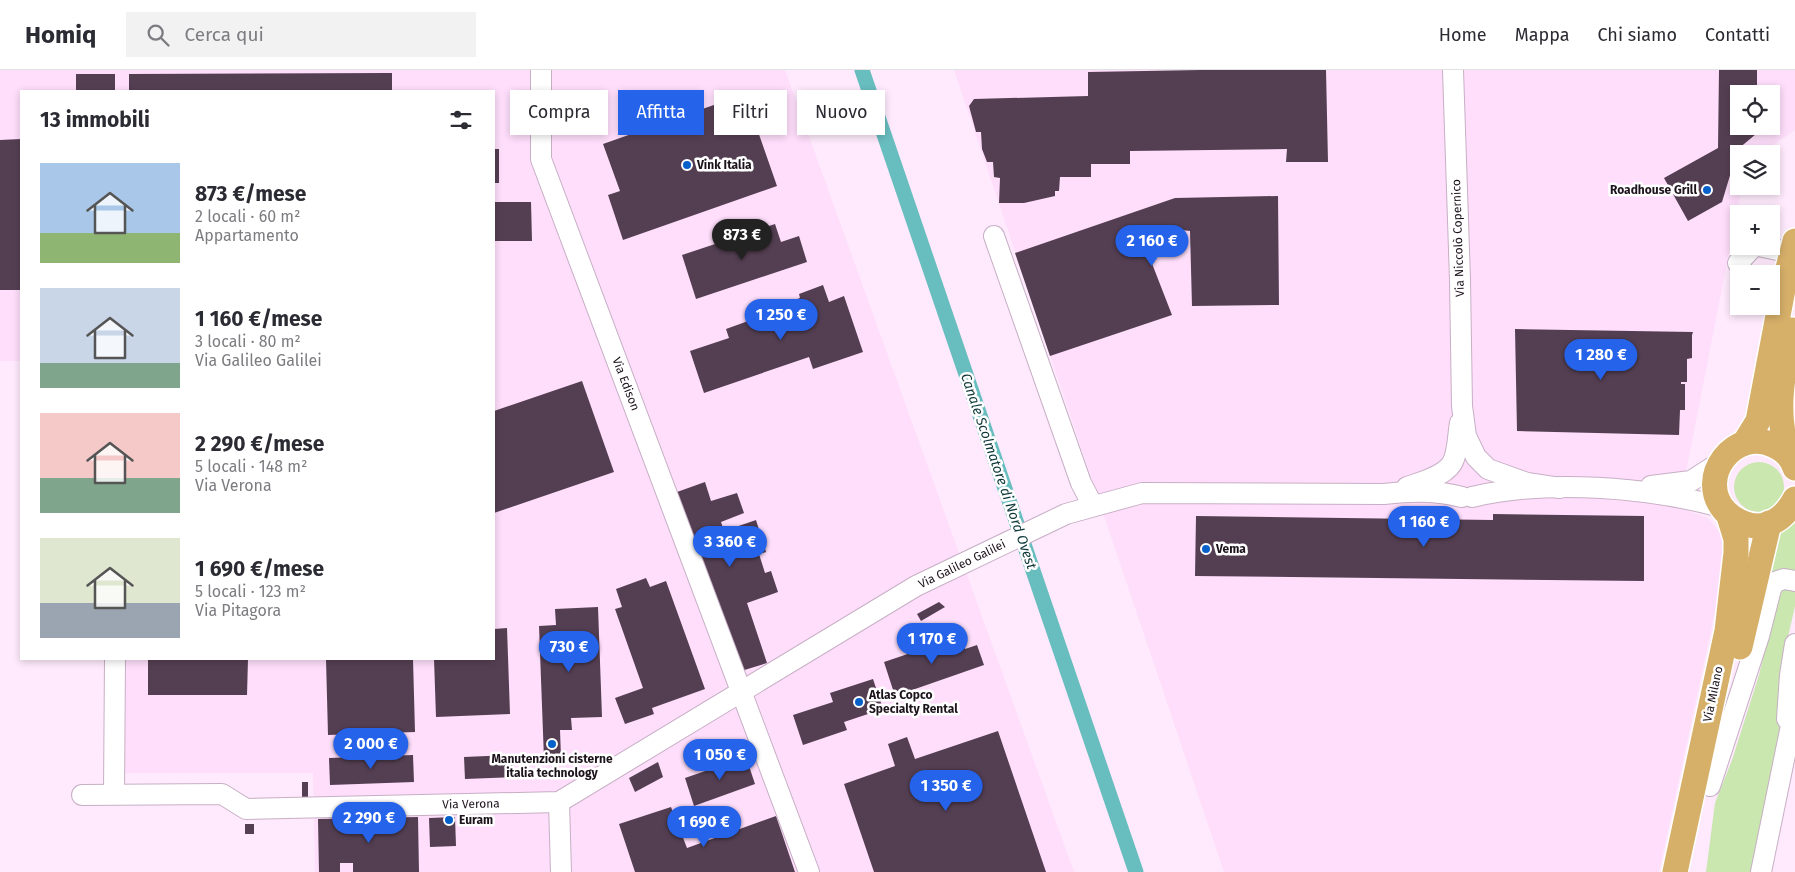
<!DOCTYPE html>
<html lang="it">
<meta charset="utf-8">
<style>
:root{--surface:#fff;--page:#f2f2f3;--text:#2b2b33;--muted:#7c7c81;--line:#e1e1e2;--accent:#2563eb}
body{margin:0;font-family:"Fira Sans",sans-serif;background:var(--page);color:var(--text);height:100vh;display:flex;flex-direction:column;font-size:19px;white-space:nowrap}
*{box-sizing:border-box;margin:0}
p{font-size:16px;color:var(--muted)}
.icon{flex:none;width:28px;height:28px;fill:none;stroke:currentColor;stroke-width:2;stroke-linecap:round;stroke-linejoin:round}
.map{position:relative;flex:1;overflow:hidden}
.drawer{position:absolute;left:20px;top:20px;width:475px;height:570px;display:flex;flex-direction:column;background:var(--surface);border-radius:0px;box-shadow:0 2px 8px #0003}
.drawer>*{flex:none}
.guide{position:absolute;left:510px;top:20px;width:475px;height:45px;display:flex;gap:10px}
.tools{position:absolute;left:1730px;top:15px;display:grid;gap:10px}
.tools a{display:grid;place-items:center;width:50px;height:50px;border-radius:0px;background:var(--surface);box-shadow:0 2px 8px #0003;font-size:25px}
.price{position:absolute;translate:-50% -42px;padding:0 11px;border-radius:18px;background:var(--accent);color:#fff;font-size:16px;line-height:32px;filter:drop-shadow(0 1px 2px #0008)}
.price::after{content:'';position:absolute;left:50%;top:30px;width:15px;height:11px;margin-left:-8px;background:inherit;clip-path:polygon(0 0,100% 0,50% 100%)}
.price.current{background:#222;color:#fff}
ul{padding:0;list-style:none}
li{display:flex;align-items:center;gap:15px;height:125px;padding:0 20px}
li span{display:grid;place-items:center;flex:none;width:140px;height:100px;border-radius:0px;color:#555}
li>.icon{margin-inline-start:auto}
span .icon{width:60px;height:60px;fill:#fffc;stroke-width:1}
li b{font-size:21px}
h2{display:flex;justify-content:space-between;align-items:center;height:60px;padding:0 20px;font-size:21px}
.tag{padding:0 18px;border-radius:0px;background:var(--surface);box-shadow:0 2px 8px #0003;font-size:18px;line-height:45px}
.tag.current{background:var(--accent);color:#fff}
header{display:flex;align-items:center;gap:30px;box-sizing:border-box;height:70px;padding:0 25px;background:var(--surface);border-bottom:1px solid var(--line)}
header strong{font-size:24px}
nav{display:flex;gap:28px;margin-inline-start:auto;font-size:18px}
.search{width:350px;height:45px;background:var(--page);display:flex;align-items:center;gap:12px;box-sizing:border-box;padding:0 18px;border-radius:0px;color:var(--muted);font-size:19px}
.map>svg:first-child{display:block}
.built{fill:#fedefb;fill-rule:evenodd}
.green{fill:#c9e7ae}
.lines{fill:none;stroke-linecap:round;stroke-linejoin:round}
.canal{stroke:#68bdbf;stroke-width:15}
.building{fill:#543f52}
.minor-casing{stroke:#c7afc5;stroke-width:22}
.major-casing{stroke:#fff;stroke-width:28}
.minor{stroke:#fff;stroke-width:20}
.major{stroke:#d6af69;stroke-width:25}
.poi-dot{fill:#0660c9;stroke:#fff;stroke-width:2}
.labels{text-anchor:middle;stroke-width:5;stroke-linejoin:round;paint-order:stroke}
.poi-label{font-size:12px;font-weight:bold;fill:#1c131b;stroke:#fff;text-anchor:start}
.street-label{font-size:12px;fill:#1c131b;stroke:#fff}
.water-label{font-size:14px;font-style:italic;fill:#0d3739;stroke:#fff}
</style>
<header>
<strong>Homiq</strong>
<div class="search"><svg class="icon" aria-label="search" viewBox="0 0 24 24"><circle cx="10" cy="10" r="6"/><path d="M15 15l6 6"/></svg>Cerca qui</div>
<nav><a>Home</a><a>Mappa</a><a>Chi siamo</a><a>Contatti</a></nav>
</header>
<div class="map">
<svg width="1795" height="802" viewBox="0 0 1795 802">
<rect width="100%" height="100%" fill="#feeafc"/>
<!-- built -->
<g class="built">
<path d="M 0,0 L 785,0 L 1074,802 L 315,802 L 313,703 L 125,703 L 125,589 L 494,589 L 494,21 L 21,21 L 21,291 L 0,291 Z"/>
<path d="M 954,0 L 1795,0 L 1795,60 L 1760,84 L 1739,84 L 1739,116 L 1742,116 L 1679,438 L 1708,448 L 1722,465 L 1726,490 L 1659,802 L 1224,802 ZM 1739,24 L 1771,24 L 1771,56 L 1739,56 Z"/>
</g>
<!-- green -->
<g class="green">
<circle cx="1759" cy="417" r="25"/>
<path d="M 1795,452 L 1795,536 L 1782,594 L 1783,641 L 1755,802 L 1706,802 L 1715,733 L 1732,690 L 1759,605 L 1778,525 L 1762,519 L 1772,474 L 1782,462 Z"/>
</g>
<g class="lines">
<!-- canal -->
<path class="canal" d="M 862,0 L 1136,802"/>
</g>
<!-- building -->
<g class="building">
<path d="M 1201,0 L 1326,0 L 1328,92 L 1286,92 L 1287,79 L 1130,81 L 1130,94 L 1091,94 L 1091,107 L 1060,107 L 1059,121 L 1055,121 L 1055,126 L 1024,133 L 999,133 L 1000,108 L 994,107 L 993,92 L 987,92 L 982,79 L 981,62 L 976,62 L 969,36 L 974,29 L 1088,26 L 1088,2 Z"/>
<path d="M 1719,0 L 1757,0 L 1757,24 L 1739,24 L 1739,56 L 1756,56 L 1756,64 L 1738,79 L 1722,132 L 1688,151 L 1664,108 L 1718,78 Z"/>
<path d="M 392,3 L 392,21 L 129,21 L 129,4 Z"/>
<rect x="76" y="4" width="39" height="17"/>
<path d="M 745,24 L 777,116 L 623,170 L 608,125 L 620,121 L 603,74 Z"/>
<path d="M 21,69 L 21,220 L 0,220 L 0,70 Z"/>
<rect x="494" y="79" width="5" height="34"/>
<path d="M 1278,126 L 1279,235 L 1192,236 L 1190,161 L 1181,160 L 1144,173 L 1172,245 L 1050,286 L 1015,183 L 1175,128 Z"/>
<path d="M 494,132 L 531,132 L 532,171 L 494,171 Z"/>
<path d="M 775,154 L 781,172 L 799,166 L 807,192 L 696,229 L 682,185 Z"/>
<path d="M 823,215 L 829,232 L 844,226 L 863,282 L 813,299 L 809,287 L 704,323 L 690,281 L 729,268 L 726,259 L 762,246 L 761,242 L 800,228 L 799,224 Z"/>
<path d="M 1515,259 L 1693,262 L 1692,265 L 1692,288 L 1687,289 L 1687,312 L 1681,312 L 1681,314 L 1685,314 L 1685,340 L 1680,340 L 1679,365 L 1517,361 Z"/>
<path d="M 582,311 L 614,402 L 494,443 L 494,341 Z"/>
<path d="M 705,412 L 711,431 L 737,423 L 744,443 L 721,452 L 724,461 L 756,450 L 766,482 L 759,484 L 765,503 L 771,501 L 778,522 L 747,533 L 767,593 L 738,602 L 677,422 Z"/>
<path d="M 1493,444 L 1644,446 L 1644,511 L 1195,506 L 1196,446 L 1493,450 Z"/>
<path d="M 646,508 L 650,517 L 666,511 L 705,619 L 652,638 L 654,644 L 625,654 L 615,628 L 643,618 L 615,539 L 622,537 L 616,519 Z"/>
<path d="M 939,532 L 945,537 L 921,551 L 917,544 Z"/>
<path d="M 598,537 L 602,647 L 571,648 L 572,660 L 560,660 L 561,688 L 544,689 L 539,556 L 556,555 L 555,539 Z"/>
<path d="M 507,558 L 510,644 L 436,647 L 434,589 L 494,589 L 494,559 Z"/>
<path d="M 961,566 L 965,579 L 977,575 L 984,595 L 895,626 L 884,592 Z"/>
<path d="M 148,589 L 248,589 L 247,625 L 148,625 Z"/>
<path d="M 326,589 L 413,589 L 415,662 L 328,665 Z"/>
<path d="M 873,609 L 883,639 L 844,652 L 847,660 L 803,675 L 793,645 L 833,632 L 830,623 Z"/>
<path d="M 998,661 L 1046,802 L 874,802 L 844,714 L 895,696 L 888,674 L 907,667 L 915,689 Z"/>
<path d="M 413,685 L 414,712 L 330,715 L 329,688 Z"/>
<path d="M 512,685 L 513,707 L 465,709 L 464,687 Z"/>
<path d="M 746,687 L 755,714 L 694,736 L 685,708 Z"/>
<path d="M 658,692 L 663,707 L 635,722 L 629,708 Z"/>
<rect x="302" y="712" width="6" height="15"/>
<path d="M 671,737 L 687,778 L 776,746 L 795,802 L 635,802 L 619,754 Z"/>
<path d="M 418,747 L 419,802 L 353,802 L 353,793 L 340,793 L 340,802 L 319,802 L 318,749 Z"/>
<path d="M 455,747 L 456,776 L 430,777 L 429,748 Z"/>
<rect x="245" y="754" width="9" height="10"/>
</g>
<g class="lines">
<defs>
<g id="minor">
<path d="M 541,0 L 541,89 L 809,802"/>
<path d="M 1453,0 L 1460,210 L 1462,336 L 1466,366 L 1476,387 L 1488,399 L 1527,413 L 1560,418"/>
<path d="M 994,166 L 1081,413 L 1093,436"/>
<path d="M 1759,176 L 1792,183"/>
<path d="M 1745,204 L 1738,193 L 1754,176"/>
<path d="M 1651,416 L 1691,411 L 1719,393"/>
<path d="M 1407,417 C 1422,412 1449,405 1454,389 C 1458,378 1458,364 1460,353"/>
<path d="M 1472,427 C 1547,409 1647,417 1721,437"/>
<path d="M 1787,649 L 1790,605 L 1795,574"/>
<path d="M 1710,716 L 1759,566 L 1771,519 L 1775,512 L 1784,509 L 1795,511"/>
<path d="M 114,724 L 115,589"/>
<path d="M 82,725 L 222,724 L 246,739 L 559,732 L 916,516 L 1066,444 L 1142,423 L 1384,424 C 1411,421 1435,420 1462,427"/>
<path d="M 559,732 L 561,802"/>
<path d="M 1761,802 L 1795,636"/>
</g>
<g id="major">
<path d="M 1745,372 L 1758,351 L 1784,214 L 1795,171"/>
<path d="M 1790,387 C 1773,347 1783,301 1792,260"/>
<path d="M 1795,398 C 1792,388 1784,380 1775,376 C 1735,355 1695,408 1725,441 C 1733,449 1744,455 1756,456 C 1774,456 1787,444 1795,429"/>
<path d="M 1740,577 L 1769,453"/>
<path d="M 1675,802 L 1727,561 L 1736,483 L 1736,469 L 1729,446"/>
</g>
</defs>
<!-- minor casing -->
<use href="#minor" class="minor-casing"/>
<!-- major casing -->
<use href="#major" class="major-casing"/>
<!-- minor -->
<use href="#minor" class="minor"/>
<!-- major -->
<use href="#major" class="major"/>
</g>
<!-- markers -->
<g class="poi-dot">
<circle cx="687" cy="95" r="5"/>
<circle cx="1707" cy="120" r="5"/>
<circle cx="1206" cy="479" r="5"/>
<circle cx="859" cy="632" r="5"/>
<circle cx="552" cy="674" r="5"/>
<circle cx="449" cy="750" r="5"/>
</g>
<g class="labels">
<!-- poi labels -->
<g class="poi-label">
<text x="697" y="99">Vink Italia</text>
<text x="1697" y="124" text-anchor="end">Roadhouse Grill</text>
<text x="1216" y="483">Vema</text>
<text x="869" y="629">Atlas Copco<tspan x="869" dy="14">Specialty Rental</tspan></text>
<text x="552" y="693" text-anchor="middle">Manutenzioni cisterne<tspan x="552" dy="14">italia technology</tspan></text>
<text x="459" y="754">Euram</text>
</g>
<!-- street labels -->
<g class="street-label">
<text transform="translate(1458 168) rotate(-92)" y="4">Via Niccolò Copernico</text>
<text transform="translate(626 314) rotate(69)" y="4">Via Edison</text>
<text transform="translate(962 494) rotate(-26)" y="4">Via Galileo Galilei</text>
<text transform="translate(1713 624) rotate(-78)" y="4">Via Milano</text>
<text transform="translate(471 734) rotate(-1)" y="4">Via Verona</text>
</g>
<!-- water labels -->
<g class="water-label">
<text transform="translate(999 401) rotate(71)" y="5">Canale Scolmatore di Nord Ovest</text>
</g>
</g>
</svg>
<div class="tools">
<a><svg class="icon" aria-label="locate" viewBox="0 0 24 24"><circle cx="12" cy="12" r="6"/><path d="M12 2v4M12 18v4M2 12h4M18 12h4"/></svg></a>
<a><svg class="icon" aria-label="layers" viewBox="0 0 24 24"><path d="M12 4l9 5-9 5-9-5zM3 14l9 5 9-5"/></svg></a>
<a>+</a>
<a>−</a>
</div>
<b class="price current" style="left:742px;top:191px">873 €</b>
<b class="price" style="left:1152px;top:197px">2 160 €</b>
<b class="price" style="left:781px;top:271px">1 250 €</b>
<b class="price" style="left:1601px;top:311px">1 280 €</b>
<b class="price" style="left:1424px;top:478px">1 160 €</b>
<b class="price" style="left:730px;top:498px">3 360 €</b>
<b class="price" style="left:932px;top:595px">1 170 €</b>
<b class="price" style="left:569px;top:603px">730 €</b>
<b class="price" style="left:371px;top:700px">2 000 €</b>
<b class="price" style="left:720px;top:711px">1 050 €</b>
<b class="price" style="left:946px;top:742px">1 350 €</b>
<b class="price" style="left:369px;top:774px">2 290 €</b>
<b class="price" style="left:704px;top:778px">1 690 €</b>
<div class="guide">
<a class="tag">Compra</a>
<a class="tag current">Affitta</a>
<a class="tag">Filtri</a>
<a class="tag">Nuovo</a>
</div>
<section class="drawer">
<h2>13 immobili<svg class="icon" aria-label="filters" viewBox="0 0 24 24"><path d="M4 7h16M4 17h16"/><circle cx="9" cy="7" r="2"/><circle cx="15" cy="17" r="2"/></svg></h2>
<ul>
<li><span style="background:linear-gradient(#a9c7e8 70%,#8fb573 0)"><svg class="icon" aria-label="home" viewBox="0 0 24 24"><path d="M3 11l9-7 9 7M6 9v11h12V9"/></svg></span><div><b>873 €/mese</b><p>2 locali · 60 m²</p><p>Appartamento</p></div></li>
<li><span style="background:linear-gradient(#c9d6e8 75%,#7fa58c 0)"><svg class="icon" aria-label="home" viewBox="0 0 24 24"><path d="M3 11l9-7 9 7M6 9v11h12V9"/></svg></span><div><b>1 160 €/mese</b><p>3 locali · 80 m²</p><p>Via Galileo Galilei</p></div></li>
<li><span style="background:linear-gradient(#f6c9c9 65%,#7fa58c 0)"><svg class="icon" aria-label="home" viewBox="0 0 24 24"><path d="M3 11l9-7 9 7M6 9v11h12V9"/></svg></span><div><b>2 290 €/mese</b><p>5 locali · 148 m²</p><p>Via Verona</p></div></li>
<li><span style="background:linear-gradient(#dfe7d0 65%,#9aa5b1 0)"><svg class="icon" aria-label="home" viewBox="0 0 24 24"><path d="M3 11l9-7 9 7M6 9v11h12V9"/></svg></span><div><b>1 690 €/mese</b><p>5 locali · 123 m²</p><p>Via Pitagora</p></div></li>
</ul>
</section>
</div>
